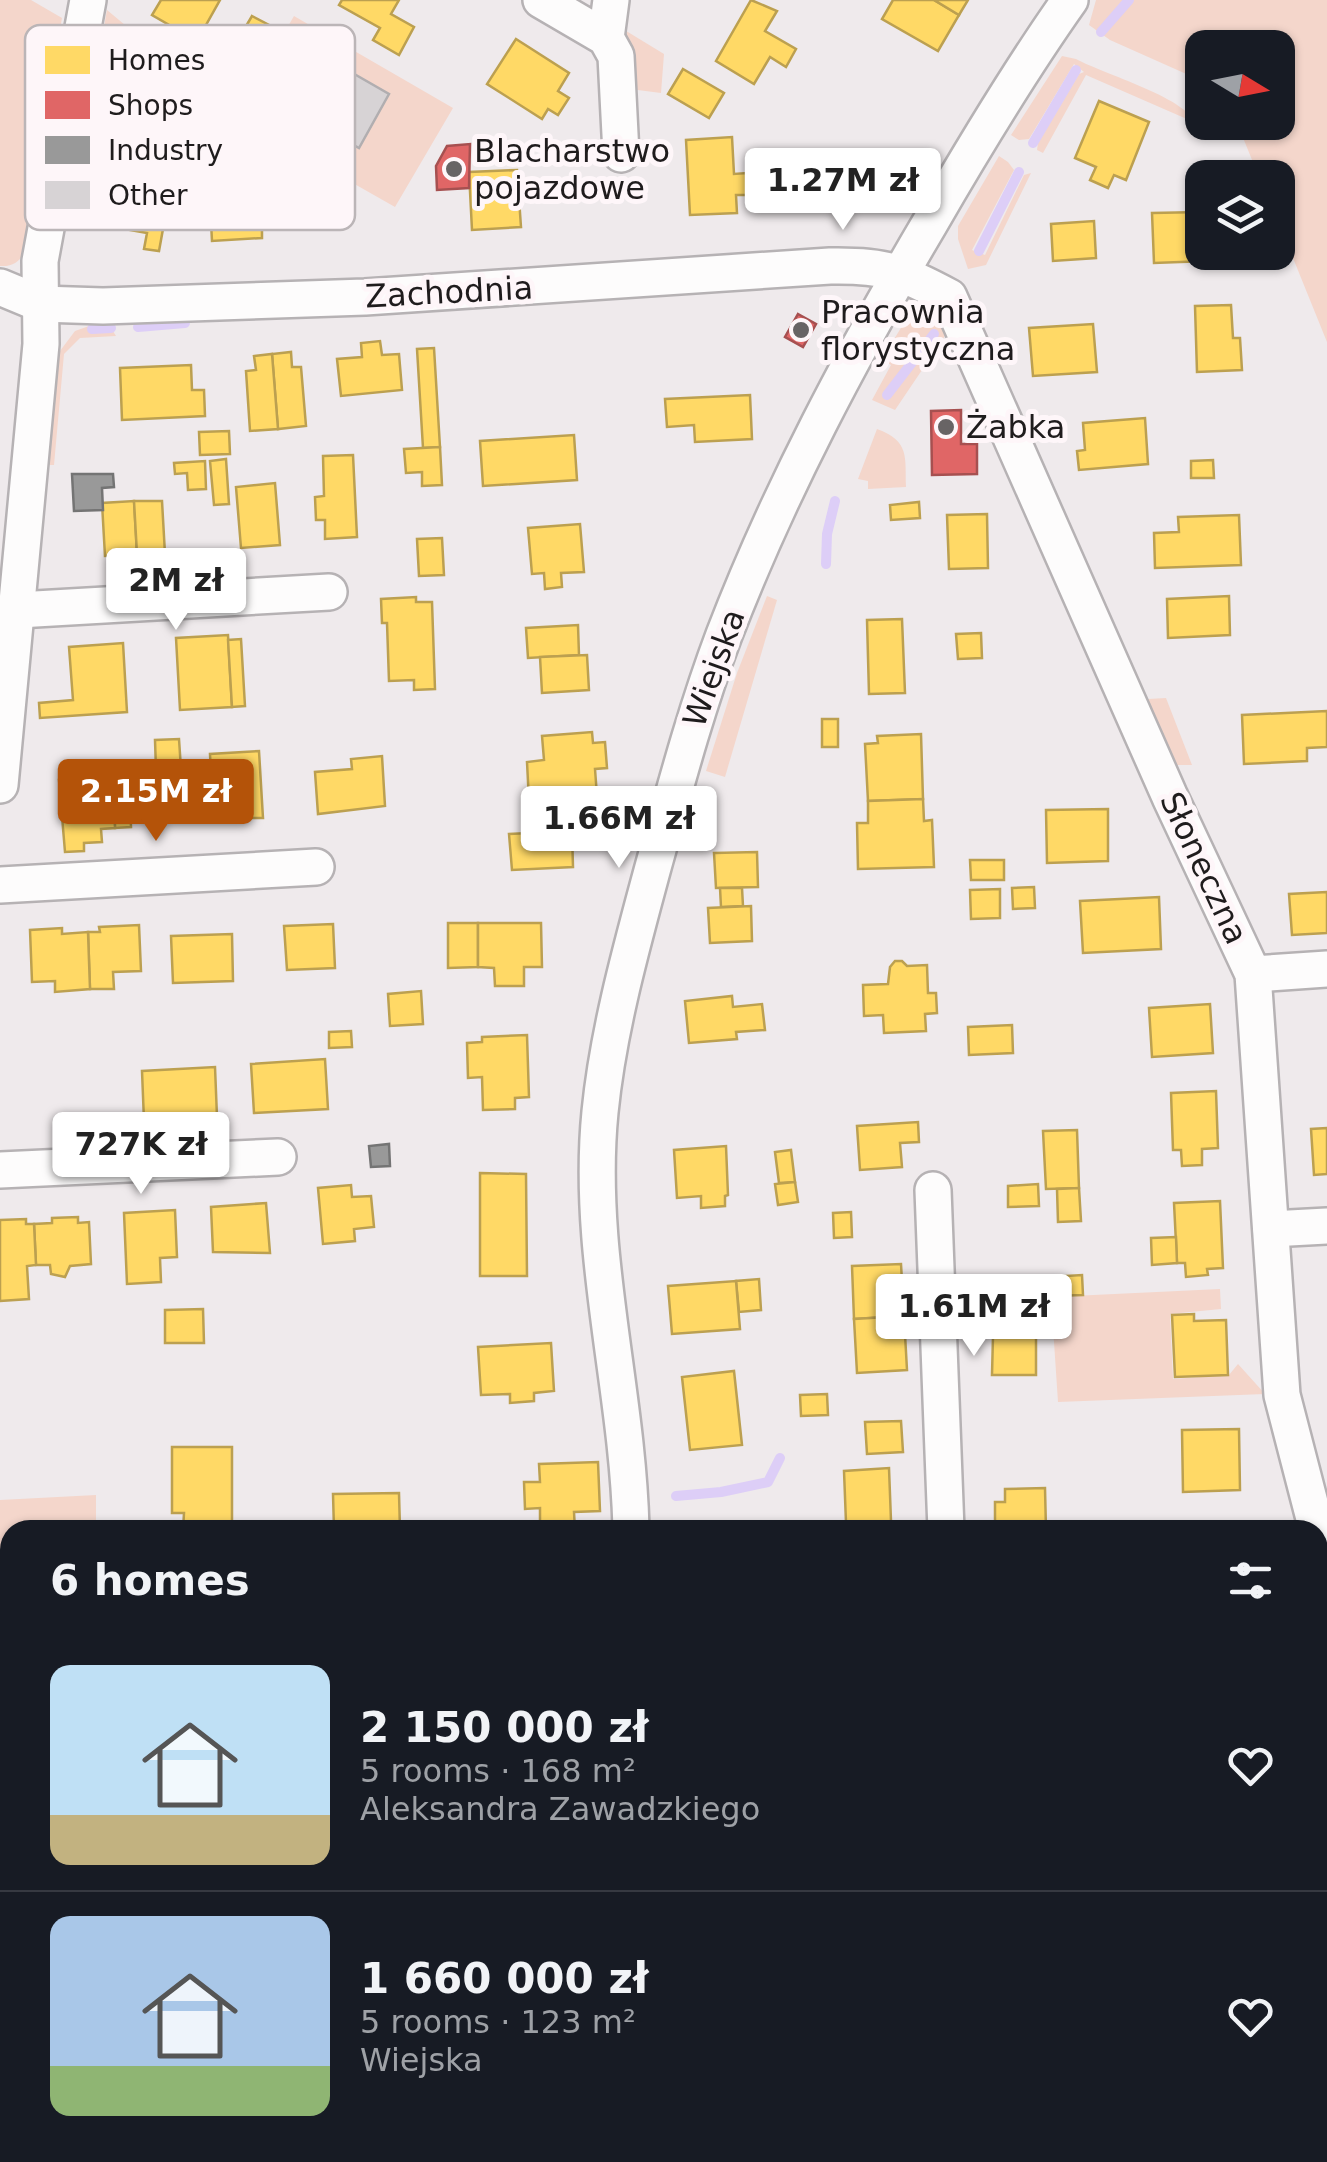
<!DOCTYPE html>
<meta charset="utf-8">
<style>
:root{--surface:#171b24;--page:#242831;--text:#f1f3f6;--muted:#9ea1a6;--line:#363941;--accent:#b45309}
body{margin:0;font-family:"DejaVu Sans",sans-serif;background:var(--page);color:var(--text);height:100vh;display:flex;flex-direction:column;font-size:38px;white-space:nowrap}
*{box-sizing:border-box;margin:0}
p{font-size:32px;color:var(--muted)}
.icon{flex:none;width:55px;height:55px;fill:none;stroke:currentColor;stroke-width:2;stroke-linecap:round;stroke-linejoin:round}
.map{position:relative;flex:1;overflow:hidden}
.drawer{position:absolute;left:0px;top:1520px;width:1328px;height:642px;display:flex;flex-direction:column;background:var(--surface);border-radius:30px 30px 0 0;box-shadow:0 2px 8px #0004}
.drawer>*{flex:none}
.needle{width:65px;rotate:100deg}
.buttons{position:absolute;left:1185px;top:30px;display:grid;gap:20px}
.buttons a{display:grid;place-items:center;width:110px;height:110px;border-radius:20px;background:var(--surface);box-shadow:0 2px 8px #0004;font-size:50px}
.price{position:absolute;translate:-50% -85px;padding:0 22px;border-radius:10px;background:#fff;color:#222;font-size:32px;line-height:65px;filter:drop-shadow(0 2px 5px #0008)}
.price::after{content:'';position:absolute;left:50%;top:60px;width:30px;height:22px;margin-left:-15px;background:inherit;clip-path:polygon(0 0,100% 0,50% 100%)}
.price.on{background:var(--accent);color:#fff}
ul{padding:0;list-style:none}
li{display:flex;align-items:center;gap:30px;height:250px;padding:0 50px}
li+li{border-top:2px solid var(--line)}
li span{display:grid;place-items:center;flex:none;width:280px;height:200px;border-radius:20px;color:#555}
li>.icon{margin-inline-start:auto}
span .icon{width:120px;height:120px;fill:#fffc;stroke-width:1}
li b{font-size:42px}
h2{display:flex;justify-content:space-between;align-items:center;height:120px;padding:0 50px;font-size:42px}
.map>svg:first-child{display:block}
.green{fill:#f4d6cb}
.homes{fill:#ffd966;stroke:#bca050;stroke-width:2.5}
.shops{fill:#e06666;stroke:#a65050;stroke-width:2.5}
.industry{fill:#999;stroke:#747474;stroke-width:2.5}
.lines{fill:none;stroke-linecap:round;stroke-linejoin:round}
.stream{stroke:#ddcef7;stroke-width:10}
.building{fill:#d7d3d5;stroke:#b1aeb0;stroke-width:2.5}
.minor-casing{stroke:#b6b2b4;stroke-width:40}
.minor{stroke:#fdfcfc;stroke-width:35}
.poi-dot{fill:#686465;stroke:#fef6f9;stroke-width:4}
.labels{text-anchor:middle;stroke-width:10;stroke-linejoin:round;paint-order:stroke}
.poi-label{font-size:32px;fill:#1f1c1d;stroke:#fef6f9;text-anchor:start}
.street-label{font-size:32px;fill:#1f1c1d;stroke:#fef6f9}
.key{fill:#fef6f9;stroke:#bbb5b7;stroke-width:2.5}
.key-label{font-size:28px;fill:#1f1c1d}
</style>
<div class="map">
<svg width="1327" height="2162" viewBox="0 0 1327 2162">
<rect width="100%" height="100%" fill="#efeaec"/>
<!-- green -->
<g class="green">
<path d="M 0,0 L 31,0 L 62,18 L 49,91 L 56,94 L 27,249 C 20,261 14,267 0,266 Z"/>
<path d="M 1096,0 L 1327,0 L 1327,342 L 1278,221 L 1278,178 L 1259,177 L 1237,123 L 1278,122 L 1278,48 L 1202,48 L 1202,81 L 1110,40 L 1089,25 Z"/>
<path d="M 107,10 L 131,30 L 247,97 L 294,16 L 453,108 L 395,207 L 122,52 L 99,55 Z"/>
<path d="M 618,26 L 664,54 L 661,93 L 630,89 Z"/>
<path d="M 1062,56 L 1076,59 C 1106,75 1182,96 1196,123 L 1086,75 L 1043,153 L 1037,150 L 1038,143 L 1079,74 L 1084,72 L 1074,64 L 1029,139 L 1019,140 L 1011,135 Z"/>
<path d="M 999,156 L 1008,162 L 1014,170 L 972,250 L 985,255 L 1024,175 L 1031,173 L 986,265 L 968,269 L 958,239 L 958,226 Z"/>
<path d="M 918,315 L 927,317 L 947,333 L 895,410 L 872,400 L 891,365 L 882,359 L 907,318 Z"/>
<path d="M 106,320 L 116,336 L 80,338 L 64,354 L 54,465 L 44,465 L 57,355 L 75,331 Z"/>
<path d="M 877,429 C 910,441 905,457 906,487 L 868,489 L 868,481 L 858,479 Z"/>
<path d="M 767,596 L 777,600 L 725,777 L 706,771 L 737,673 Z"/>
<path d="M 1166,698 L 1192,765 L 1174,765 L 1148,699 Z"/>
<path d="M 1220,1289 L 1221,1309 L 1170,1314 L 1173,1379 L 1229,1375 L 1238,1364 L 1265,1394 L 1058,1402 L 1051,1297 Z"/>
<path d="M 96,1495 L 96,1530 L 10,1530 L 10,1608 L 0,1608 L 0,1500 Z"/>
</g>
<!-- homes -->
<g class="homes">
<path d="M 161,0 L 220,0 L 197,41 L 152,15 Z"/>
<path d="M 342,0 L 399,0 L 391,14 L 414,27 L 399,55 L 373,40 L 380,28 L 339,5 Z"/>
<path d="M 751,0 L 777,11 L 765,31 L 796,49 L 786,67 L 770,57 L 754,84 L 716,61 Z"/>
<path d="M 893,0 L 934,0 L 959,15 L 938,51 L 882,19 Z"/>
<path d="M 934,0 L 968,0 L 959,15 Z"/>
<path d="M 252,16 L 271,26 L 258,49 L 239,38 Z"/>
<path d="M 516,39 L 569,73 L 558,91 L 569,98 L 558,115 L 548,109 L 542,119 L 487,84 Z"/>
<path d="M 683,69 L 724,93 L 709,118 L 668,94 Z"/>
<path d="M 1099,101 L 1149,122 L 1126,180 L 1114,175 L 1108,188 L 1090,180 L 1096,167 L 1075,158 Z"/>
<path d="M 732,137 L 734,174 L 747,173 L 748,195 L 736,195 L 737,213 L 690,215 L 686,140 Z"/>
<path d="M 103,159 L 160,170 L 155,193 L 169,196 L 159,251 L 144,249 L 147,233 L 91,223 Z"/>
<path d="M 517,170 L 521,227 L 472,230 L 469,172 Z"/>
<path d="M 279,180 L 282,228 L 262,229 L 262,238 L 212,241 L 209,184 Z"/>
<path d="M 1202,212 L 1202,252 L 1207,252 L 1207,261 L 1154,263 L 1152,213 Z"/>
<path d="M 1094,221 L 1096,258 L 1053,261 L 1051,224 Z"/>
<path d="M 1231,305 L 1233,338 L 1240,338 L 1242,370 L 1197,372 L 1195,306 Z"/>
<path d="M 1093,324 L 1097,372 L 1033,376 L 1029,328 Z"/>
<path d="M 380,341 L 382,355 L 399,354 L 402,390 L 341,396 L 337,359 L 362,357 L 361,343 Z"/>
<path d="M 434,348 L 440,447 L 423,448 L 417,349 Z"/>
<path d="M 291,352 L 292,367 L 301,367 L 306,426 L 278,429 L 272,354 Z"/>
<path d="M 272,354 L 278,429 L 250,431 L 246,371 L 256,370 L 254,356 Z"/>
<path d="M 191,365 L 192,390 L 204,390 L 205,416 L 122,420 L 120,368 Z"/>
<path d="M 750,395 L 752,439 L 695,442 L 694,425 L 667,427 L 665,399 Z"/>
<path d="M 1145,418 L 1148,464 L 1079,470 L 1077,451 L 1085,450 L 1083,423 Z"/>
<path d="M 229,431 L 230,454 L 200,455 L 199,432 Z"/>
<path d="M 574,435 L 577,480 L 483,486 L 480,441 Z"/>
<path d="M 440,447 L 442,485 L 422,486 L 422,472 L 406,473 L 404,449 Z"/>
<path d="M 353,455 L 357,537 L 325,539 L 325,520 L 316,520 L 315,497 L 324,496 L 323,456 Z"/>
<path d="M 226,459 L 229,504 L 214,505 L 210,461 Z"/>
<path d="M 1213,460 L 1214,478 L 1191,478 L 1191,461 Z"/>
<path d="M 205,461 L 206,489 L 188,490 L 187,473 L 175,474 L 174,463 Z"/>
<path d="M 275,483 L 280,545 L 241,548 L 236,487 Z"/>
<path d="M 134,501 L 137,554 L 105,556 L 102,503 Z"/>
<path d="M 134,501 L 162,501 L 165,554 L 137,554 Z"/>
<path d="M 919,502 L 920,518 L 891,520 L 890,505 Z"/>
<path d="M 987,514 L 988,568 L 949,569 L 947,515 Z"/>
<path d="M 1239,515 L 1241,565 L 1155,568 L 1154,533 L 1179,532 L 1178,517 Z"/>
<path d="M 580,524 L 584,572 L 561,573 L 562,587 L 545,589 L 544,573 L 532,574 L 528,528 Z"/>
<path d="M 442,538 L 444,575 L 419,576 L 417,539 Z"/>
<path d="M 1229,596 L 1230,635 L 1168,638 L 1167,599 Z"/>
<path d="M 416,597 L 416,602 L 432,602 L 435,689 L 414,690 L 414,680 L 389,681 L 387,623 L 382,623 L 381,599 Z"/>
<path d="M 902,619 L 905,693 L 869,694 L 867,620 Z"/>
<path d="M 578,625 L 579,655 L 528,658 L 526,628 Z"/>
<path d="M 981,633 L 982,658 L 958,659 L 956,634 Z"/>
<path d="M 228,635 L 232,707 L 180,710 L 176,638 Z"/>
<path d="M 241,639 L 245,706 L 232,707 L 228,640 Z"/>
<path d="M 123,643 L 127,712 L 40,718 L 39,703 L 73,700 L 69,647 Z"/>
<path d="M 587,655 L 589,690 L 542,693 L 540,657 Z"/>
<path d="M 1327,711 L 1327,747 L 1307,748 L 1307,761 L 1244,764 L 1242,715 Z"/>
<rect x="822" y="719" width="16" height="28"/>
<path d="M 592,732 L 593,743 L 605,742 L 607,768 L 595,769 L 597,796 L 529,801 L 527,762 L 544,760 L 542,736 Z"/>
<path d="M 921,734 L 923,799 L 868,801 L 865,744 L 878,743 L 877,736 Z"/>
<path d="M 179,739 L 181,769 L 156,770 L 155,740 Z"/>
<path d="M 259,751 L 263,818 L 247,818 L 247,814 L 213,817 L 210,754 Z"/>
<path d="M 382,756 L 385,806 L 318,814 L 315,772 L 352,769 L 351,759 Z"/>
<path d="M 141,775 L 142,799 L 130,800 L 131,827 L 115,828 L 113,776 Z"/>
<path d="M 113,776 L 115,828 L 101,829 L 102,842 L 84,843 L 84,851 L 65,852 L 59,780 Z"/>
<path d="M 211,787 L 213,817 L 193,818 L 191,789 Z"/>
<path d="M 923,799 L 924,821 L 932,820 L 934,867 L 858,869 L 857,823 L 868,823 L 868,801 Z"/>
<path d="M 1108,809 L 1108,861 L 1047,863 L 1046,810 Z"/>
<path d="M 572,831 L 573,867 L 512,870 L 509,834 Z"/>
<path d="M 757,852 L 758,887 L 716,888 L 714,853 Z"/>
<path d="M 970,860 L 1004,860 L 1004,880 L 971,880 Z"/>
<path d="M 1034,887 L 1035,908 L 1013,909 L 1012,888 Z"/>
<path d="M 720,888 L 742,888 L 743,906 L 721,907 Z"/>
<path d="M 1000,889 L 1000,918 L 971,919 L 970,890 Z"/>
<path d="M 1327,892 L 1327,933 L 1292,935 L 1289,894 Z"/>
<path d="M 1159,897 L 1161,949 L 1083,953 L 1080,901 Z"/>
<path d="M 751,906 L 752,941 L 710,943 L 708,908 Z"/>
<path d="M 448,923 L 478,923 L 478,967 L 448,968 Z"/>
<path d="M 478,923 L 541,923 L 542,967 L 524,967 L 524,986 L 495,986 L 494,968 L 478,967 Z"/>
<path d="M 333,924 L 335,968 L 287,970 L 284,926 Z"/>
<path d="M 139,925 L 141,971 L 113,972 L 114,989 L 90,989 L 88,932 L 100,932 L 99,927 Z"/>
<path d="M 62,928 L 62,934 L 88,932 L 90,989 L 55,992 L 55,981 L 32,982 L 30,930 Z"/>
<path d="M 232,934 L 233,981 L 173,983 L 171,936 Z"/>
<path d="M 895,961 L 902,961 L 907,966 L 927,965 L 928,993 L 936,993 L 937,1013 L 925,1014 L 926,1031 L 884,1033 L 883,1015 L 864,1016 L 863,985 L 888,984 L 890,967 Z"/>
<path d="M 421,991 L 423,1024 L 390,1026 L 388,994 Z"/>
<path d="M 732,996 L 733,1007 L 762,1004 L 765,1030 L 736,1032 L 737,1039 L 689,1043 L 685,1001 Z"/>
<path d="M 1210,1004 L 1213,1053 L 1152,1057 L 1149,1008 Z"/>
<path d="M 1012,1025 L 1013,1053 L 969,1055 L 968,1027 Z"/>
<path d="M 351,1031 L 352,1047 L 329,1048 L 329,1032 Z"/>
<path d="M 527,1035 L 529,1097 L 515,1098 L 515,1109 L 483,1110 L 482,1077 L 468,1078 L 467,1043 L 482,1042 L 482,1037 Z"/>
<path d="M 325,1059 L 328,1109 L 254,1113 L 251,1064 Z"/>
<path d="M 215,1067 L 217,1117 L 144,1121 L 142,1071 Z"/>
<path d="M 1216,1091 L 1218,1148 L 1202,1149 L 1202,1165 L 1182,1166 L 1181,1150 L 1173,1150 L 1171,1093 Z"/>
<path d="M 918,1122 L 919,1142 L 900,1143 L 902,1167 L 860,1170 L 857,1126 Z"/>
<path d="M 1327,1128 L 1327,1174 L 1314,1175 L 1311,1129 Z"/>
<path d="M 1077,1130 L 1079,1188 L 1046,1189 L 1043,1131 Z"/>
<path d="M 726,1146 L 728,1195 L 725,1196 L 725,1206 L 701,1208 L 701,1196 L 677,1198 L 674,1150 Z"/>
<path d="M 791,1150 L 795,1182 L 779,1183 L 775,1152 Z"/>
<path d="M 480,1173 L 526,1174 L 527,1276 L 480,1276 Z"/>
<path d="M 795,1182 L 798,1202 L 778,1205 L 775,1184 Z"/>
<path d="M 1038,1184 L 1039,1206 L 1008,1207 L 1008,1186 Z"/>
<path d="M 351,1185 L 352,1197 L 371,1196 L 374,1227 L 354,1229 L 355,1241 L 323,1244 L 318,1188 Z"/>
<path d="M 1079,1188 L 1081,1221 L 1058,1222 L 1057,1189 Z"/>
<path d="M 1220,1201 L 1223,1268 L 1207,1269 L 1208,1275 L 1186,1277 L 1185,1263 L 1177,1263 L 1174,1203 Z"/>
<path d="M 266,1203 L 270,1253 L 213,1252 L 211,1207 Z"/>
<path d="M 175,1210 L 177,1257 L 160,1258 L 161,1282 L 127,1284 L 124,1213 Z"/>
<path d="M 851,1212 L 852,1237 L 834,1238 L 833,1213 Z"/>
<path d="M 78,1217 L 78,1223 L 89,1222 L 91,1264 L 70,1266 L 65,1277 L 51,1274 L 50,1265 L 36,1265 L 34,1224 L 52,1223 L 52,1218 Z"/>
<path d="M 26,1219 L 26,1224 L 34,1224 L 36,1265 L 27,1266 L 29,1299 L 0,1301 L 0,1220 Z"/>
<path d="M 1176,1237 L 1177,1263 L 1152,1265 L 1151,1238 Z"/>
<path d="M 901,1264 L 904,1316 L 854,1319 L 852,1266 Z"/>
<path d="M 1082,1275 L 1083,1295 L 1051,1296 L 1050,1277 Z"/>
<path d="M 759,1279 L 761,1310 L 739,1312 L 736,1281 Z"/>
<path d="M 736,1281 L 740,1329 L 672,1334 L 668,1286 Z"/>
<path d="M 203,1309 L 204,1343 L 165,1343 L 165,1310 Z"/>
<path d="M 1194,1314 L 1194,1321 L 1226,1320 L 1228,1375 L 1175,1377 L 1172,1315 Z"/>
<path d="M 904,1316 L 907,1370 L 857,1373 L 854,1319 Z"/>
<path d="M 993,1336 L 1036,1337 L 1036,1375 L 992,1375 Z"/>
<path d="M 551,1343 L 554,1391 L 534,1393 L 534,1401 L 510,1403 L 510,1394 L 481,1395 L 478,1347 Z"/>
<path d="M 734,1371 L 742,1445 L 690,1450 L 682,1377 Z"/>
<path d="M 827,1394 L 828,1415 L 801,1416 L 800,1395 Z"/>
<path d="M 901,1421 L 903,1452 L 867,1454 L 865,1422 Z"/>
<path d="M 1239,1429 L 1240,1490 L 1183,1492 L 1182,1430 Z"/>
<path d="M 172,1447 L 232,1447 L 232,1530 L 183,1530 L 184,1513 L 172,1513 Z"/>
<path d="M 598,1462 L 600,1511 L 574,1512 L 575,1530 L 540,1530 L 540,1508 L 525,1509 L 524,1482 L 540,1482 L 539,1464 Z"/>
<path d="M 889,1468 L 891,1521 L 846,1523 L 844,1471 Z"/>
<path d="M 1045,1488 L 1046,1530 L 995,1530 L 995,1502 L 1005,1502 L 1005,1489 Z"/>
<path d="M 399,1493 L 400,1530 L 334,1530 L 333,1494 Z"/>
<rect x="409" y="2152" width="108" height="10"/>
</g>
<!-- shops -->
<g class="shops">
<path d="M 470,144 L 469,188 L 437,190 L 436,166 L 447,146 Z"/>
<path d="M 798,314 L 816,324 L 803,347 L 785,337 Z"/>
<path d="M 961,410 L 961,444 L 977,444 L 977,474 L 932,475 L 931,411 Z"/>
</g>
<!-- industry -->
<g class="industry">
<path d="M 72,474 L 113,474 L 114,487 L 102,488 L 103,510 L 74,511 Z"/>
<path d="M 389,1144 L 390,1166 L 371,1167 L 369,1146 Z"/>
</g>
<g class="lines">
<!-- stream -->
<g class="stream">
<path d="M 1101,32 L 1129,0"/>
<path d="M 1033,143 L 1076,70"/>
<path d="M 979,251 L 1019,172"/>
<path d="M 138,327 L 185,323"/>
<path d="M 92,329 L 111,328"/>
<path d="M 887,395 L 934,334"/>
<path d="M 826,564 L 827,534 L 835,501"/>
<path d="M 676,1496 L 721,1492 L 768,1482 L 780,1458"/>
</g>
</g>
<!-- building -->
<path class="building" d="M 309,48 L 389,94 L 359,148 L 279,103 Z"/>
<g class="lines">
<defs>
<g id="minor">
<path d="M 541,0 L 606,38 L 616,56 L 621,154"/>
<path d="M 606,38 L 611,0"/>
<path d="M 0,287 L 41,304 L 103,306 L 365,297 L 830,266 C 884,265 901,271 949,297 L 1170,797 L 1253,974 L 1282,1395 L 1317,1530"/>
<path d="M 18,610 L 329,592"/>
<path d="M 0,785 L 41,344 L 40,261 L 88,0"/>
<path d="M 0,885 L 316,867"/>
<path d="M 1253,974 L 1327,969"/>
<path d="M 0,1170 L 278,1157"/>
<path d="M 933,1190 L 946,1530"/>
<path d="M 1271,1229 L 1327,1226"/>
<path d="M 631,1530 C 628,1390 586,1253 600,1112 C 608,1031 631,949 652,871 C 674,792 695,712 724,635 C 779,492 852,355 930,223 C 974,147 1019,72 1070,0"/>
<path d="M 1318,1531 L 1327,1568"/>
<path d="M 1318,1726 L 1327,1726"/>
<path d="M 561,2162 L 561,2152"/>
<path d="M 883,2162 L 884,2152"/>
</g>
</defs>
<!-- minor casing -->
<use href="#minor" class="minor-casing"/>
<!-- minor -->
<use href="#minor" class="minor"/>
</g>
<!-- markers -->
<g class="poi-dot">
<circle cx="454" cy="169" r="10"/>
<circle cx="801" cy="330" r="10"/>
<circle cx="946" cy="427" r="10"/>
</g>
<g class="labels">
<!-- poi labels -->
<g class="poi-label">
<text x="474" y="162">Blacharstwo<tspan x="474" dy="37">pojazdowe</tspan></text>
<text x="821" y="323">Pracownia<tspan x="821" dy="37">florystyczna</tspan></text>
<text x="966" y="438">Żabka</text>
</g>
<!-- street labels -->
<g class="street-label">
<text transform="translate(449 292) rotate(-3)" y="11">Zachodnia</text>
<text transform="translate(714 668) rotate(-70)" y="11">Wiejska</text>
<text transform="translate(1204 868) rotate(65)" y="11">Słoneczna</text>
</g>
</g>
<!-- legend -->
<rect x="25" y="25" width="330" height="205" rx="15" class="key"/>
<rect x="45" y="46" width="45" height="28" fill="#ffd966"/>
<rect x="45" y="91" width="45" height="28" fill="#e06666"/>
<rect x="45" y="136" width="45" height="28" fill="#999"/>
<rect x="45" y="181" width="45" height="28" fill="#d7d3d5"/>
<g class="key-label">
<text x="108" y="70">Homes</text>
<text x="108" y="115">Shops</text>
<text x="108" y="160">Industry</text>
<text x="108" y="205">Other</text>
</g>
</svg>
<div class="buttons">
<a><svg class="needle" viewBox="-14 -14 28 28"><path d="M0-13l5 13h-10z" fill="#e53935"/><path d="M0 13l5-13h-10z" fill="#9ea1a6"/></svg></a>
<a><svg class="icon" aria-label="layers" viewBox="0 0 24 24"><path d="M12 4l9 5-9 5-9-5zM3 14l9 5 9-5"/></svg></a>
</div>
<b class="price" style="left:843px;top:233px">1.27M zł</b>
<b class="price" style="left:176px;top:633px">2M zł</b>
<b class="price on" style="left:156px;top:844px">2.15M zł</b>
<b class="price" style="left:619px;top:871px">1.66M zł</b>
<b class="price" style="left:141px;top:1197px">727K zł</b>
<b class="price" style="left:974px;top:1359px">1.61M zł</b>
<section class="drawer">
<h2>6 homes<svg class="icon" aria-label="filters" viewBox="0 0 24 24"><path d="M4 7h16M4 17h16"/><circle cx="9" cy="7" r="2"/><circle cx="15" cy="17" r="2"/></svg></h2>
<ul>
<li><span style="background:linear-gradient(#bfe0f5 75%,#c2b280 0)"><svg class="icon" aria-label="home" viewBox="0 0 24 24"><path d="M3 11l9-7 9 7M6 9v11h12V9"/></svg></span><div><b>2 150 000 zł</b><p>5 rooms · 168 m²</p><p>Aleksandra Zawadzkiego</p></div><svg class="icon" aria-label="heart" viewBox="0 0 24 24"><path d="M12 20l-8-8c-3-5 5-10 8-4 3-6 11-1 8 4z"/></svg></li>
<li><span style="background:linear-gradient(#a9c7e8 75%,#8fb573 0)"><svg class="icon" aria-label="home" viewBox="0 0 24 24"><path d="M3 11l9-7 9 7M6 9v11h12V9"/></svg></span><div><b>1 660 000 zł</b><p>5 rooms · 123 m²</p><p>Wiejska</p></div><svg class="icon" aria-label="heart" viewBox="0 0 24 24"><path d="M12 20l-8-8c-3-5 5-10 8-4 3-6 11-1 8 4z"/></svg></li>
</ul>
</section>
</div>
